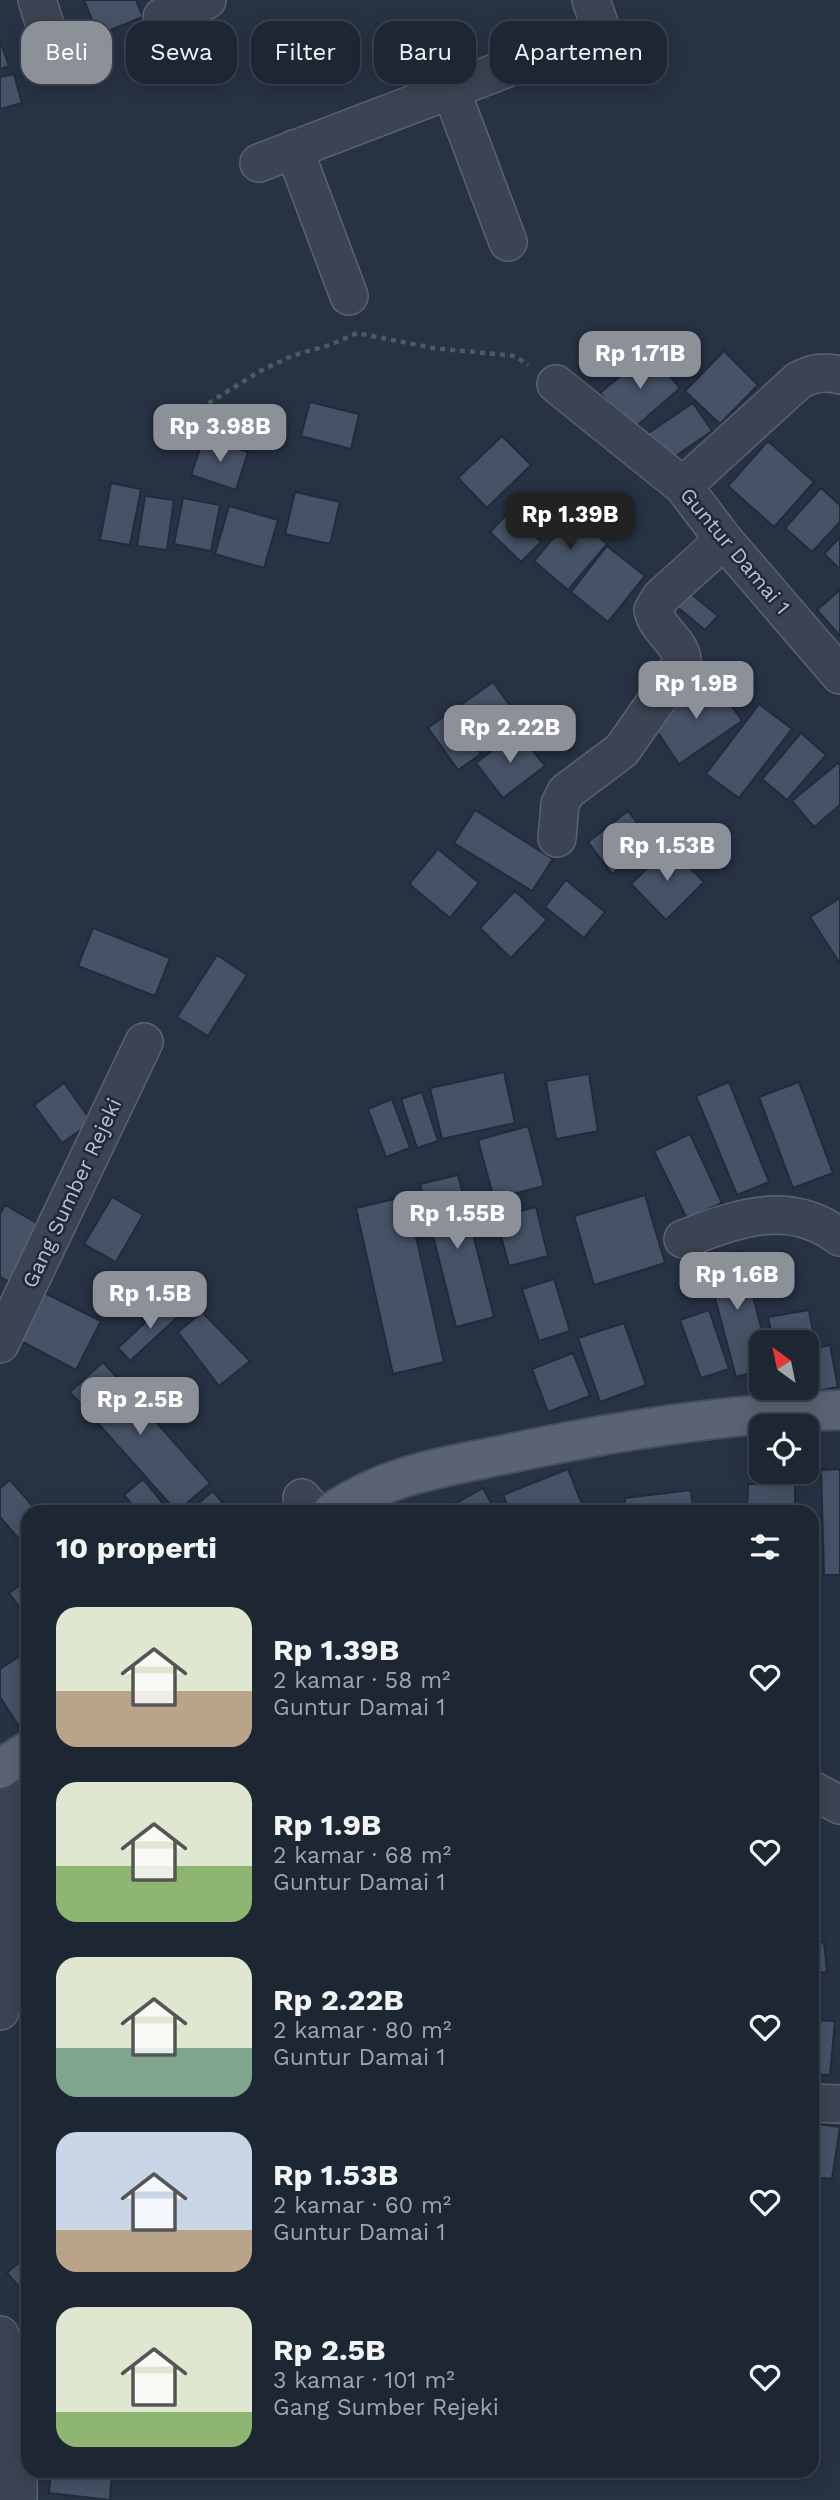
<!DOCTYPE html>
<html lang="id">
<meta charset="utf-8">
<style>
:root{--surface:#1d2633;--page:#252e3b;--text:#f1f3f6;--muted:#a0a5ac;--line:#3b434e;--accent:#8c9099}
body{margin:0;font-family:"Work Sans",sans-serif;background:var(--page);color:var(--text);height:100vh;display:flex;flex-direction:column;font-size:26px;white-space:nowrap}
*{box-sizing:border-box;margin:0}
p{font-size:23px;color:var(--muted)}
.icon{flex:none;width:38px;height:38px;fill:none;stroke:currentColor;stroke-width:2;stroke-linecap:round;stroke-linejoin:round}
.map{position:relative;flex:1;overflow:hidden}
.side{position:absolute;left:21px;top:1505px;width:798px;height:973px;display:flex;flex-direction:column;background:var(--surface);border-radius:21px;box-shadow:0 4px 18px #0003,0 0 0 2px var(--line)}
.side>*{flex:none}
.top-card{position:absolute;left:21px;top:21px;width:798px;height:63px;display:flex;gap:14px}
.needle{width:46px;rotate:327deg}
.fabs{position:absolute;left:749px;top:1330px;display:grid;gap:14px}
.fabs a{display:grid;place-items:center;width:70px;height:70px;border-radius:14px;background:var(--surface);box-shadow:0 4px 18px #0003,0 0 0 2px var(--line);font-size:35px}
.price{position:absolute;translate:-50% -60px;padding:0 16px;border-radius:14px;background:var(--accent);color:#fff;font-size:23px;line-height:46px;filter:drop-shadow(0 2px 4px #0008)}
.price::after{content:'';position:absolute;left:50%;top:42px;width:21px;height:16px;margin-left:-10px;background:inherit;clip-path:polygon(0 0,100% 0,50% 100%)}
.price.active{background:#222;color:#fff}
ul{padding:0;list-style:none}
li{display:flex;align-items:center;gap:21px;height:175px;padding:0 35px}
li span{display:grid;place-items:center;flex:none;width:196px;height:140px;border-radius:21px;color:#555}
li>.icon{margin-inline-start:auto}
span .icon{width:84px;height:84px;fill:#fffc;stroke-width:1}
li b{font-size:30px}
h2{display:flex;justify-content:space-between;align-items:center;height:84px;padding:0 35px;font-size:30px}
.tag{padding:0 24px;border-radius:21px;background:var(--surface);box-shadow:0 4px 18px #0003,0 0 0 2px var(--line);font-size:24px;line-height:63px}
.tag.active{background:var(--accent);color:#fff}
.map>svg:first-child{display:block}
.building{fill:#465266;stroke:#222b3b;stroke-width:2}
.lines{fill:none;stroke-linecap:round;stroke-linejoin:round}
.minor-casing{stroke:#5a6271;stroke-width:40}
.major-casing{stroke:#454d5d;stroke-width:42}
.path{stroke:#485d61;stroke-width:4.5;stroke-dasharray:5 5;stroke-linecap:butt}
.minor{stroke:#3c4454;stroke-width:37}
.major{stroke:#5a6373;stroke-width:38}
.labels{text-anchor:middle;stroke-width:5;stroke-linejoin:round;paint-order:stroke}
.street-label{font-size:21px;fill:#b9c0cd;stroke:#202939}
</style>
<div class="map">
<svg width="840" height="2500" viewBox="0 0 840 2500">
<rect width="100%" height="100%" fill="#273244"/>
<!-- building -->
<g class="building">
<path d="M 84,0 L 136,0 L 143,17 L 98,35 Z"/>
<path d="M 0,40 L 9,66 L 0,69 Z"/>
<path d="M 14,74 L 22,103 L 0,109 L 0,77 Z"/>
<path d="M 724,351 L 758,385 L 720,424 L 685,391 Z"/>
<path d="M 649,352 L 680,388 L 632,430 L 600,393 Z"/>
<path d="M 310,402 L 359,414 L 351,449 L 301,436 Z"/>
<path d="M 693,403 L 712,431 L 664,464 L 644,436 Z"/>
<path d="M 502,436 L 531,465 L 487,508 L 458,478 Z"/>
<path d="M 204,438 L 248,452 L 236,490 L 191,475 Z"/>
<path d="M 768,441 L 814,482 L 774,527 L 728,486 Z"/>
<path d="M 111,483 L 141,489 L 130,545 L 100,540 Z"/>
<path d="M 821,488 L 840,505 L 840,522 L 812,552 L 785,528 Z"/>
<path d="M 295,492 L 340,502 L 330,544 L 285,534 Z"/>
<path d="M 145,496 L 174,500 L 167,550 L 137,546 Z"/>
<path d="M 183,498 L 220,505 L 211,551 L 174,544 Z"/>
<path d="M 229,506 L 278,520 L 264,568 L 215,554 Z"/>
<path d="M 510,511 L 541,542 L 521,562 L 490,532 Z"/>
<path d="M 572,515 L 607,544 L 568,590 L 534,561 Z"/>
<path d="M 840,537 L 840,569 L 824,554 Z"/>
<path d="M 607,546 L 645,576 L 608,622 L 571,592 Z"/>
<path d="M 840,590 L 840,636 L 817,610 Z"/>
<path d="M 689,592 L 718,616 L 705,630 L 676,606 Z"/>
<path d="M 713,678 L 742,721 L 679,764 L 650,721 Z"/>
<path d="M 493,682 L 522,722 L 484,749 L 455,709 Z"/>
<path d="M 759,704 L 792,729 L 739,798 L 706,774 Z"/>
<path d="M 451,711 L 481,754 L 458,770 L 428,728 Z"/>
<path d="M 517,731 L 545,766 L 503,798 L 476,763 Z"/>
<path d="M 801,733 L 826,755 L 787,800 L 762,779 Z"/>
<path d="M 838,763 L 840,765 L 840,805 L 814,827 L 792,801 Z"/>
<path d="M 475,810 L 553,859 L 532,891 L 454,843 Z"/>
<path d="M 628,811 L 653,843 L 612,874 L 588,842 Z"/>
<path d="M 669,847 L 704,882 L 666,920 L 631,884 Z"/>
<path d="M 438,849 L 479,883 L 450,918 L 409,884 Z"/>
<path d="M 566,880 L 605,912 L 584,938 L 545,907 Z"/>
<path d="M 515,891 L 547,920 L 511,958 L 480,928 Z"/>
<path d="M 840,898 L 840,961 L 839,962 L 810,917 Z"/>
<path d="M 93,928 L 170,958 L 155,996 L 78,966 Z"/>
<path d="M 217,955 L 247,975 L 208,1036 L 177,1017 Z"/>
<path d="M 504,1072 L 515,1123 L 442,1139 L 430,1088 Z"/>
<path d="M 589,1074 L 598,1131 L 556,1139 L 546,1081 Z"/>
<path d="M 729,1082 L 769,1182 L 737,1195 L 696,1096 Z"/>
<path d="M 799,1082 L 833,1173 L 793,1188 L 759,1097 Z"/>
<path d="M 64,1083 L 92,1122 L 62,1143 L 34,1105 Z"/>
<path d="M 422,1092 L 438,1141 L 417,1148 L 401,1099 Z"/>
<path d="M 392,1099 L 410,1148 L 386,1157 L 368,1109 Z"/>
<path d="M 528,1126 L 544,1186 L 494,1199 L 478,1140 Z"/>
<path d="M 690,1134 L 722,1203 L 687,1219 L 654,1151 Z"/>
<path d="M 458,1175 L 494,1317 L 456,1327 L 420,1184 Z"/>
<path d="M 645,1195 L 665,1263 L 594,1285 L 574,1216 Z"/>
<path d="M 407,1196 L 444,1362 L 393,1374 L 356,1208 Z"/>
<path d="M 112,1197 L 143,1215 L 116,1262 L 84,1244 Z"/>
<path d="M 5,1205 L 42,1226 L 10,1282 L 0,1277 L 0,1214 Z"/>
<path d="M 536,1207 L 548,1256 L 509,1266 L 496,1217 Z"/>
<path d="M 741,1251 L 765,1342 L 761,1342 L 761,1370 L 736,1377 L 705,1261 Z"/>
<path d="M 554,1279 L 570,1331 L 539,1341 L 522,1289 Z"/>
<path d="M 43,1292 L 101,1321 L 76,1370 L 19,1340 Z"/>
<path d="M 169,1300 L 181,1314 L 130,1361 L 118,1348 Z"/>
<path d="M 709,1310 L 729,1369 L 701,1378 L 680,1320 Z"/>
<path d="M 809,1310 L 816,1348 L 830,1345 L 838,1387 L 812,1392 L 811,1385 L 807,1386 L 807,1342 L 773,1342 L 768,1317 Z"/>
<path d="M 202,1312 L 250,1361 L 219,1386 L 178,1332 Z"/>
<path d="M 624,1323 L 646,1385 L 600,1402 L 578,1338 Z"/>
<path d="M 573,1353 L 590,1396 L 548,1412 L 532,1369 Z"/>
<path d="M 103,1362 L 210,1483 L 177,1512 L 70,1392 Z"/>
<path d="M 568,1469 L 585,1512 L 510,1512 L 503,1495 Z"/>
<path d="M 840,1469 L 840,1575 L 824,1575 L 821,1470 Z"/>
<path d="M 143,1479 L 170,1512 L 138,1512 L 124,1495 Z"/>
<path d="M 10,1480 L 38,1512 L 28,1512 L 28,1541 L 24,1545 L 0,1517 L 0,1488 Z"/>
<path d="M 748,1484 L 795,1484 L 795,1512 L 747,1512 Z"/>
<path d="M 483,1488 L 496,1512 L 442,1512 L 442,1511 Z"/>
<path d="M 691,1490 L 693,1512 L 626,1512 L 625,1498 Z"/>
<path d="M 213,1491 L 230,1512 L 188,1512 Z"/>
<path d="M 812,1547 L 818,1547 L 818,1591 L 812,1592 Z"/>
<path d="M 28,1579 L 28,1619 L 9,1593 Z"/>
<path d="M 28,1651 L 28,1740 L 0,1697 L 0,1669 Z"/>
<path d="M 824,1942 L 827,1972 L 812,1973 L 812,1943 Z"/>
<path d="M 812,2020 L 835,2021 L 830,2075 L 812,2074 Z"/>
<path d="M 812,2123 L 840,2127 L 832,2179 L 812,2177 Z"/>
<path d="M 26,2256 L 28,2258 L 28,2297 L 7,2273 Z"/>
<path d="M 51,2471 L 112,2471 L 110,2500 L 49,2493 Z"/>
</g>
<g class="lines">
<defs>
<g id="minor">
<path d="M 37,0 L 58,65"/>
<path d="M 162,17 L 207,0"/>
<path d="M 451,90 L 508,242"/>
<path d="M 294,149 L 349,296"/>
<path d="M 259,163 L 602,32 L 591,0"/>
<path d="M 556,384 L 683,486 L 724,540 L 840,675"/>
<path d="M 683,486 L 799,380 C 814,373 824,371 840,375"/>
<path d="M 557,838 L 560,804 L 566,792 L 622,750 L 682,664 C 684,643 657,631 653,610 L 661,597 L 724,540"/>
<path d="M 683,1239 C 737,1219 788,1198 840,1237"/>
<path d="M 0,1344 L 144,1042"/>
<path d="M 302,1498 L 314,1512"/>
<path d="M 0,1786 L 12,1892 L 10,1958 L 0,2011"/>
<path d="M 812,1790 L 840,1805"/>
<path d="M 812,2103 L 840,2104"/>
<path d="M 0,2335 C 12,2388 19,2446 18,2500"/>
</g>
<g id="major">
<path d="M 332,1512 C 390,1473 445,1467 512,1453 C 620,1430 730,1413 840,1410"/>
<path d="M 0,1769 L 28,1751"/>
</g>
</defs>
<!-- minor casing -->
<use href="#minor" class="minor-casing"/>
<!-- major casing -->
<use href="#major" class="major-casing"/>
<!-- path -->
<path class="path" d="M 171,436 L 196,411 L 260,371 L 294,355 L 330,345 L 357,333 L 433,348 L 515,356 L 528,365"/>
<!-- minor -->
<use href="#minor" class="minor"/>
<!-- major -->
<use href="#major" class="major"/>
</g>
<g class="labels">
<!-- street labels -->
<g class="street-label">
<text transform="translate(735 551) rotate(50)" y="7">Guntur Damai 1</text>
<text transform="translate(72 1193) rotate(-65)" y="7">Gang Sumber Rejeki</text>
</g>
</g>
</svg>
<div class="fabs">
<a><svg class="needle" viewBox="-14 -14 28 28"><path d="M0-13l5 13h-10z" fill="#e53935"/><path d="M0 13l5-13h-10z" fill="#a0a5ac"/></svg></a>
<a><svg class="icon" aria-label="locate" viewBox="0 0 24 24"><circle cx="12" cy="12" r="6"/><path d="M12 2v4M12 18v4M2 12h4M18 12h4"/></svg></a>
</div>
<b class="price" style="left:640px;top:391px">Rp 1.71B</b>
<b class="price" style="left:220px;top:464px">Rp 3.98B</b>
<b class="price active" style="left:570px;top:552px">Rp 1.39B</b>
<b class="price" style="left:696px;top:721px">Rp 1.9B</b>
<b class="price" style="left:510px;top:765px">Rp 2.22B</b>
<b class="price" style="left:667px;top:883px">Rp 1.53B</b>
<b class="price" style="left:457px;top:1251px">Rp 1.55B</b>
<b class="price" style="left:737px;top:1312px">Rp 1.6B</b>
<b class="price" style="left:150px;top:1331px">Rp 1.5B</b>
<b class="price" style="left:140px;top:1437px">Rp 2.5B</b>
<div class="top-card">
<a class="tag active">Beli</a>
<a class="tag">Sewa</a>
<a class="tag">Filter</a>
<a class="tag">Baru</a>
<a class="tag">Apartemen</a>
</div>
<section class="side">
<h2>10 properti<svg class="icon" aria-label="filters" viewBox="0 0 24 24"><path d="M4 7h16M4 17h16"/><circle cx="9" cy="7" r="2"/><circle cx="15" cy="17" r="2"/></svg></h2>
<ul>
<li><span style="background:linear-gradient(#dfe7d0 60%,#b9a48a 0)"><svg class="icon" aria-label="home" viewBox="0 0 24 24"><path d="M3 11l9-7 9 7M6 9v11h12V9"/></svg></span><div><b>Rp 1.39B</b><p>2 kamar · 58 m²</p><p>Guntur Damai 1</p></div><svg class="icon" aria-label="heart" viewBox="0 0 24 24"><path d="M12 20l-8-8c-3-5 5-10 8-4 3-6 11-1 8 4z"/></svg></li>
<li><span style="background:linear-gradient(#dfe7d0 60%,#8fb573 0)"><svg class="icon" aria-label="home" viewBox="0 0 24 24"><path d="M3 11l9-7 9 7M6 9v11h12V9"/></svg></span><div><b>Rp 1.9B</b><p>2 kamar · 68 m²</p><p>Guntur Damai 1</p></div><svg class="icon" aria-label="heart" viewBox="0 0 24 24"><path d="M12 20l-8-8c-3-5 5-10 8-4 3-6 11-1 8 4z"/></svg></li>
<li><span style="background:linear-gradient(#dfe7d0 65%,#7fa58c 0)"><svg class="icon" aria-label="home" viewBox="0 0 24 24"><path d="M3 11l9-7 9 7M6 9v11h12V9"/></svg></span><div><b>Rp 2.22B</b><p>2 kamar · 80 m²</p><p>Guntur Damai 1</p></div><svg class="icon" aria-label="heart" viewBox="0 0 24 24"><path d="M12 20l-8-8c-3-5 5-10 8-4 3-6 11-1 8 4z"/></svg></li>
<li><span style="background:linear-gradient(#c9d6e8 70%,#b9a48a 0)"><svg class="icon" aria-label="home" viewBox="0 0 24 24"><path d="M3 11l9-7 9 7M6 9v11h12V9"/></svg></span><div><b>Rp 1.53B</b><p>2 kamar · 60 m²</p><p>Guntur Damai 1</p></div><svg class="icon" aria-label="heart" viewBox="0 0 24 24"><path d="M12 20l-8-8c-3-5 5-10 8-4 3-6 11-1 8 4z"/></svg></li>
<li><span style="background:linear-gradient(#dfe7d0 75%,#8fb573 0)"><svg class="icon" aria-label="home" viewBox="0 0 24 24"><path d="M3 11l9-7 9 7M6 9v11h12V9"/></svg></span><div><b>Rp 2.5B</b><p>3 kamar · 101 m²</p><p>Gang Sumber Rejeki</p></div><svg class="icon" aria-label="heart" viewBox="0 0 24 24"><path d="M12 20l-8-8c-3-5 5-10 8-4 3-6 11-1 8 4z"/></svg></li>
</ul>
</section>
</div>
